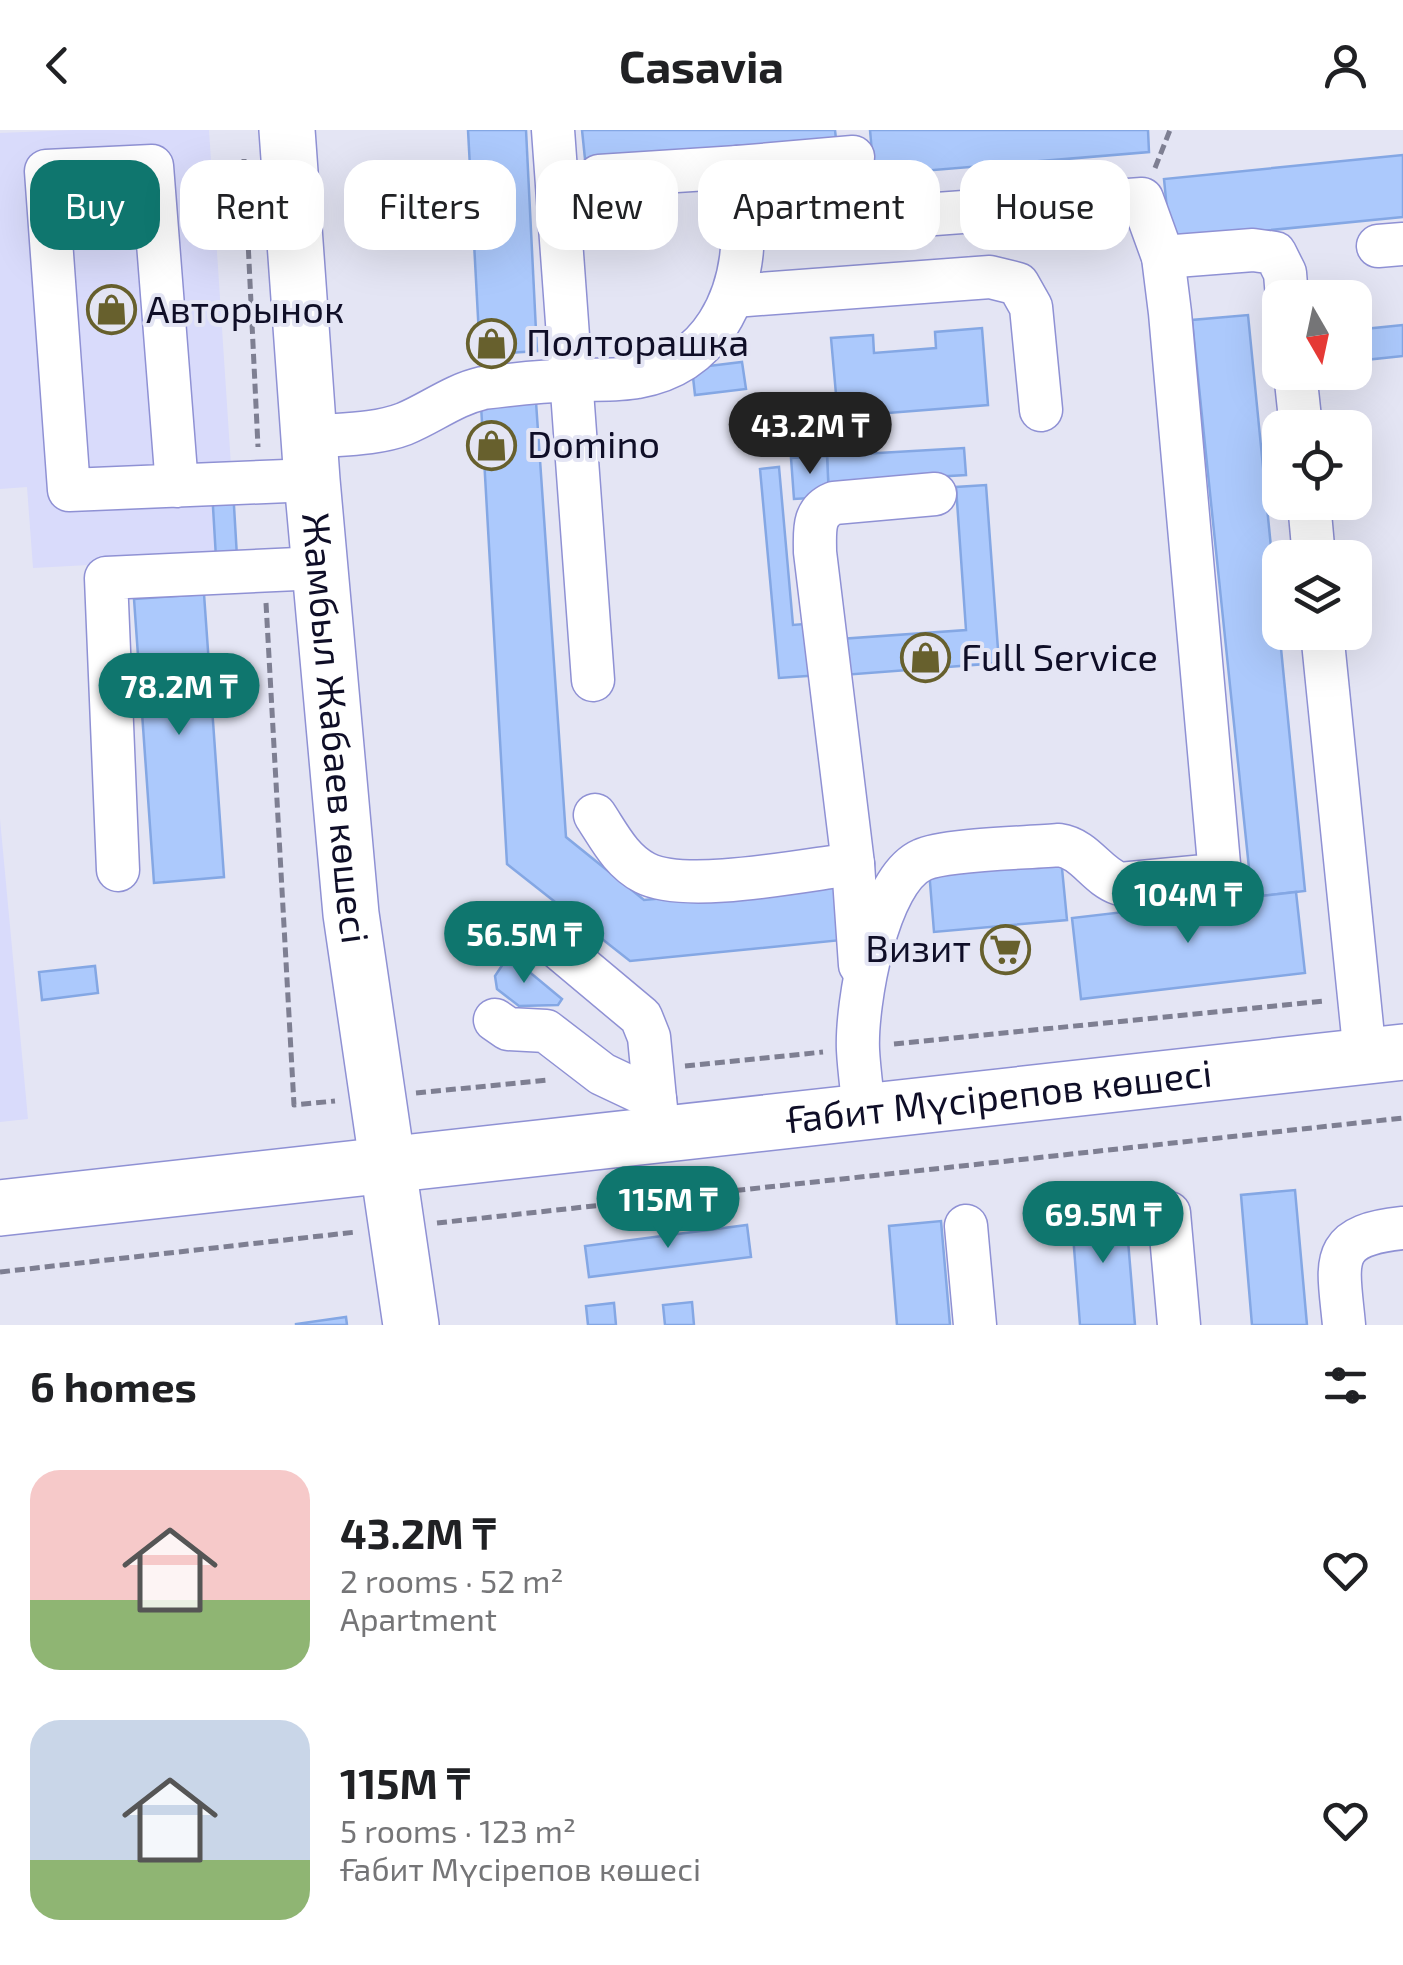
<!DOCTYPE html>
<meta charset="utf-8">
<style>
:root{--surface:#fff;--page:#f2f2f2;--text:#202124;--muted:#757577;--accent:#0f766e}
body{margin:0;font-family:"Exo 2",sans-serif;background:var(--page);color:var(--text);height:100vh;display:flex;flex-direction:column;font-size:38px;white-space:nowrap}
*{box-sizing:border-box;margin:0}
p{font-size:32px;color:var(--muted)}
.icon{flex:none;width:55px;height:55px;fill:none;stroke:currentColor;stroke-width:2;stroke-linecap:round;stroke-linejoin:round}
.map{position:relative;height:1195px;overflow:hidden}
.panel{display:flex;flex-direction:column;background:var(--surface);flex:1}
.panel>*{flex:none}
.guide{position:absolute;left:30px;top:30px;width:1345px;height:90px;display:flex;gap:20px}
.needle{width:65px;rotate:171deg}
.fabs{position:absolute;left:1262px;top:150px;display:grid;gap:20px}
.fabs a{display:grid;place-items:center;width:110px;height:110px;border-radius:20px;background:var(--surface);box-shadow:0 10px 40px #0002;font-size:50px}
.price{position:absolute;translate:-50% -85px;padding:0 22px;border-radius:35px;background:var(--accent);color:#fff;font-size:32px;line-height:65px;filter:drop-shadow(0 2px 5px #0008)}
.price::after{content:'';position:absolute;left:50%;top:60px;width:30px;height:22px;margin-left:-15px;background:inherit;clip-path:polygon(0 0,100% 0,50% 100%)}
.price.on{background:#222;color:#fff}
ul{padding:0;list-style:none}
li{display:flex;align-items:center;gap:30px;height:250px;padding:0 30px}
li span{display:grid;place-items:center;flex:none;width:280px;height:200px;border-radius:30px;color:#555}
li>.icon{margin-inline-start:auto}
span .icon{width:120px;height:120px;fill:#fffc;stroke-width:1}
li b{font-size:42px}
h2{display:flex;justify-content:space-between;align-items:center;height:120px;padding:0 30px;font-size:42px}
.chip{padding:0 35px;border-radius:30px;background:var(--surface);box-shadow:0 10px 40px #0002;font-size:35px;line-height:90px}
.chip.on{background:var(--accent);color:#fff}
header{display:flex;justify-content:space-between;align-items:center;height:130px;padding:0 30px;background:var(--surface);font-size:45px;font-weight:700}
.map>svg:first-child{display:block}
.built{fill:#d9dbfb}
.building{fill:#acc9fc;stroke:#84a7e4;stroke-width:2.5}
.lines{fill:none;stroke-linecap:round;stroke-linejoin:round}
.minor-casing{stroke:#8f91d4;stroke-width:45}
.major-casing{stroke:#8f91d4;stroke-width:58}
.path{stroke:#7e7f92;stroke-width:5;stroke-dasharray:10 5;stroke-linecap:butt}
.minor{stroke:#fff;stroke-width:42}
.major{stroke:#fff;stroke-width:55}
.labels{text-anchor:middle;stroke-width:8;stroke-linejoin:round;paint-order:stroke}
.poi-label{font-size:38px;fill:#0f0e27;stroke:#e4e5f4;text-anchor:start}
.street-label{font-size:38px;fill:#0f0e27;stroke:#e4e5f4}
</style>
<header><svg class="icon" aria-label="back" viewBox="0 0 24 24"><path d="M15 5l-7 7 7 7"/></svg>Casavia<svg class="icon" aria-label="person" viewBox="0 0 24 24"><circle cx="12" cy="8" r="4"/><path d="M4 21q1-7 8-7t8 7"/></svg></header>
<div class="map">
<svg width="1403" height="1195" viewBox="0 0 1403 1195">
<rect width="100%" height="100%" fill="#e4e5f4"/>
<!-- built -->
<g class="built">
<path d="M 73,0 L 209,0 L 237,427 L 33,438 L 27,357 L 0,359 L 0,3 Z"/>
<path d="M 0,689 L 28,989 L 0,992 Z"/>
</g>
<!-- building -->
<g class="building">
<path d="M 468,0 L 526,0 L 537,221 L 480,225 Z"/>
<path d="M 582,0 L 835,0 L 836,9 L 585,29 Z"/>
<path d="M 870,0 L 1148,0 L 1149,22 L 874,45 Z"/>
<path d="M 1403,25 L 1403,87 L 1170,110 L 1164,49 Z"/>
<path d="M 1248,185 L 1305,761 L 1252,767 L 1192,190 Z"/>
<path d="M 1403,195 L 1403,226 L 1355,231 L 1355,200 Z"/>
<path d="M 982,198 L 988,275 L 838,287 L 831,208 L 873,205 L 874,223 L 936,218 L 935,202 Z"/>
<path d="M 742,232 L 746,259 L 695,265 L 692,238 Z"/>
<path d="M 536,272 L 566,707 L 644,770 L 836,752 L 842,810 L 630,831 L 507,734 L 481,275 Z"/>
<path d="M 964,318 L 966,345 L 828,353 L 827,326 Z"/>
<path d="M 827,326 L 829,367 L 794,369 L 791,328 Z"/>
<path d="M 779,337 L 793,495 L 816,493 L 821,545 L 779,548 L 760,339 Z"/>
<path d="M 986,355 L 999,533 L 843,545 L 840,509 L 966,500 L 956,357 Z"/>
<path d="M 233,359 L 237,427 L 216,428 L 212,360 Z"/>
<path d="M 204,464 L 224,747 L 154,753 L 134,469 Z"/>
<path d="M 1061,728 L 1067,790 L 934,802 L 929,740 Z"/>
<path d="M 1296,762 L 1305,843 L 1081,869 L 1072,788 Z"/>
<path d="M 509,825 L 562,869 L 558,875 L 519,876 L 497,859 L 495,846 Z"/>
<path d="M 95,836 L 98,863 L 42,870 L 39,842 Z"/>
<path d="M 1295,1060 L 1307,1195 L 1252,1195 L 1241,1065 Z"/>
<path d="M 1125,1074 L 1135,1195 L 1080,1195 L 1071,1079 Z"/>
<path d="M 941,1091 L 950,1195 L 897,1195 L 889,1096 Z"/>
<path d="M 747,1095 L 751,1127 L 589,1147 L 585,1116 Z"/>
<path d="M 692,1172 L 694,1195 L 665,1195 L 663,1175 Z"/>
<path d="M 614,1173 L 616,1195 L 588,1195 L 586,1176 Z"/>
<path d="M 346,1187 L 347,1195 L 296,1195 L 296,1194 Z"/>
</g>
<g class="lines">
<defs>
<g id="minor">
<path d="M 553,0 L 593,550"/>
<path d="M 599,46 L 738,37"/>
<path d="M 743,98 L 738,37 L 853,27"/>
<path d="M 1378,116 L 1403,114"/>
<path d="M 1163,127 L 1253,120 L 1275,123 L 1285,143 L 1287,168"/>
<path d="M 734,166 L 990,147 L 1018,154 L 1031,177 L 1041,280"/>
<path d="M 1295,242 L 1301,298"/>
<path d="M 309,307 C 340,304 375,305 404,294 C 431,283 453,265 483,258 C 514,254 544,251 575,250 C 595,249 617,251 637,247 C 712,234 743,167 743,98 L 1142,69 L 1163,127 L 1170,183 L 1219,734 L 1215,742 L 1205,746 L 1120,754 C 1096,746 1086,719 1059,715 C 1029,718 945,719 922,730 C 877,750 856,875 858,920 C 859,940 862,960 864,981"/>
<path d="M 177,356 L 152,36 L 46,41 L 69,360 L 312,350"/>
<path d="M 1309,372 L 1314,428"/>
<path d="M 1322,502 L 1365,926"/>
<path d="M 595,685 C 609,706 621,731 645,743 C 686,764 804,740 853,734"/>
<path d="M 118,740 L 106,448 L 319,438"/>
<path d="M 549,810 L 641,887 L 649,907 L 655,969"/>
<path d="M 860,835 L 853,734 L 815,422 C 815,401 812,382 834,373 L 935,364"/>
<path d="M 495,890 L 508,899 L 546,901 L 602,944 L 655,969 L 659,1004"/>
<path d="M 1169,1083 L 1179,1195"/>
<path d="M 966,1096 L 975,1195"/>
<path d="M 1344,1195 C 1338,1131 1327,1106 1403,1098"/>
</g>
<g id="major">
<path id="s1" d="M 287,0 L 312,350 L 351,784 L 411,1195"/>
<path id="s2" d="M 0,1078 L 1403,922"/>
</g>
</defs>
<!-- minor casing -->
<use href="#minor" class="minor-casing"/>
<!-- major casing -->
<use href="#major" class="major-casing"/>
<!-- path -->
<g class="path">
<path d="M 244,29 L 258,317"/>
<path d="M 1155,38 L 1170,0"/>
<path d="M 266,473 L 294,975 L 335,971"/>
<path d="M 894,914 L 1325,871"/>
<path d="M 685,936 L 823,922"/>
<path d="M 416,963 L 549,950"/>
<path d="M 437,1093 L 1403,988"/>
<path d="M 0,1142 L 356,1102"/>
</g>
<!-- minor -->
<use href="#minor" class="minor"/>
<!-- major -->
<use href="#major" class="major"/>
</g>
<!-- icons -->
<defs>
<symbol id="shop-ring" viewBox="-11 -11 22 22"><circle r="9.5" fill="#e4e5f4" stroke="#67602d" stroke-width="1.5"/><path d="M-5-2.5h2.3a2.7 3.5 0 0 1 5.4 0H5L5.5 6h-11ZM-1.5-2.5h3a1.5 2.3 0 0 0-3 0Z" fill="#67602d"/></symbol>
<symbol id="supermarket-ring" viewBox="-11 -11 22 22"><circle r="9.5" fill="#e4e5f4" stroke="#67602d" stroke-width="1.5"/><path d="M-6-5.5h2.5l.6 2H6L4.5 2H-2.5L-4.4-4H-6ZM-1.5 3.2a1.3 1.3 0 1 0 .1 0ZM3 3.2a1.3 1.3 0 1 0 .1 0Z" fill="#67602d"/></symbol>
</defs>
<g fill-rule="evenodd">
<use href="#shop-ring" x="84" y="152" width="55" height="55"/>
<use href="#shop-ring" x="464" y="186" width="55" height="55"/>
<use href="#shop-ring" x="464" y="288" width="55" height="55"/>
<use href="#shop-ring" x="898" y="500" width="55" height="55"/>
<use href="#supermarket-ring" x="978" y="792" width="55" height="55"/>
</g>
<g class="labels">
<!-- poi labels -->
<g class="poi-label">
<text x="146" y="193">Авторынок</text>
<text x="526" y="226">Полторашка</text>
<text x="527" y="328">Domino</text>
<text x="961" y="541">Full Service</text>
<text x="971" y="832" text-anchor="end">Визит</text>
</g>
<!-- street labels -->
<g class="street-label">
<text dy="13" stroke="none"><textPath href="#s1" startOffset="600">Жамбыл Жабаев көшесі</textPath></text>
<text dy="13" stroke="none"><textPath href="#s2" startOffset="1005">Ғабит Мүсірепов көшесі</textPath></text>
</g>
</g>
</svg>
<div class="fabs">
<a><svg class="needle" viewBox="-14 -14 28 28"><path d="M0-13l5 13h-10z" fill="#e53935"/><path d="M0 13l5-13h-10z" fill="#757577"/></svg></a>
<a><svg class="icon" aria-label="locate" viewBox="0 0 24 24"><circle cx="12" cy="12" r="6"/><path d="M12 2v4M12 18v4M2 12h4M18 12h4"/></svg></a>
<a><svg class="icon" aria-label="layers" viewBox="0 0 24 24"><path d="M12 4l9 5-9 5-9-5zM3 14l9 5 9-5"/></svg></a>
</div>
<b class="price on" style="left:810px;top:347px">43.2M ₸</b>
<b class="price" style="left:179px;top:608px">78.2M ₸</b>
<b class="price" style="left:1188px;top:816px">104M ₸</b>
<b class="price" style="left:524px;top:856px">56.5M ₸</b>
<b class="price" style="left:668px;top:1121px">115M ₸</b>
<b class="price" style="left:1103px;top:1136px">69.5M ₸</b>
<div class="guide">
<a class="chip on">Buy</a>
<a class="chip">Rent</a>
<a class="chip">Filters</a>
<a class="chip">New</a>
<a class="chip">Apartment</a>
<a class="chip">House</a>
</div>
</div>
<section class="panel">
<h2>6 homes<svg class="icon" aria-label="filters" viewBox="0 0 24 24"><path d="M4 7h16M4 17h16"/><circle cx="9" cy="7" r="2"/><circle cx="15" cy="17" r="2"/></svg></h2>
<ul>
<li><span style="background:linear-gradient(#f6c9c9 65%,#8fb573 0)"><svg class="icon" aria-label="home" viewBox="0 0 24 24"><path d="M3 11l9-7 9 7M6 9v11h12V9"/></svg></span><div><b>43.2M ₸</b><p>2 rooms · 52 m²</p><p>Apartment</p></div><svg class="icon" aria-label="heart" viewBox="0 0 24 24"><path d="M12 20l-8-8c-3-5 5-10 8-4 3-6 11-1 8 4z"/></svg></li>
<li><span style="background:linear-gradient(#c9d6e8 70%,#8fb573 0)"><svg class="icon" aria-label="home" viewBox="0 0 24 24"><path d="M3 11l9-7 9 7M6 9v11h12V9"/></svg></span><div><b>115M ₸</b><p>5 rooms · 123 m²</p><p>Ғабит Мүсірепов көшесі</p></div><svg class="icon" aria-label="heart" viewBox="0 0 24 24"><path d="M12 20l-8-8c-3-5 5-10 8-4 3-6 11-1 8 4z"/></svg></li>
</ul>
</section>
